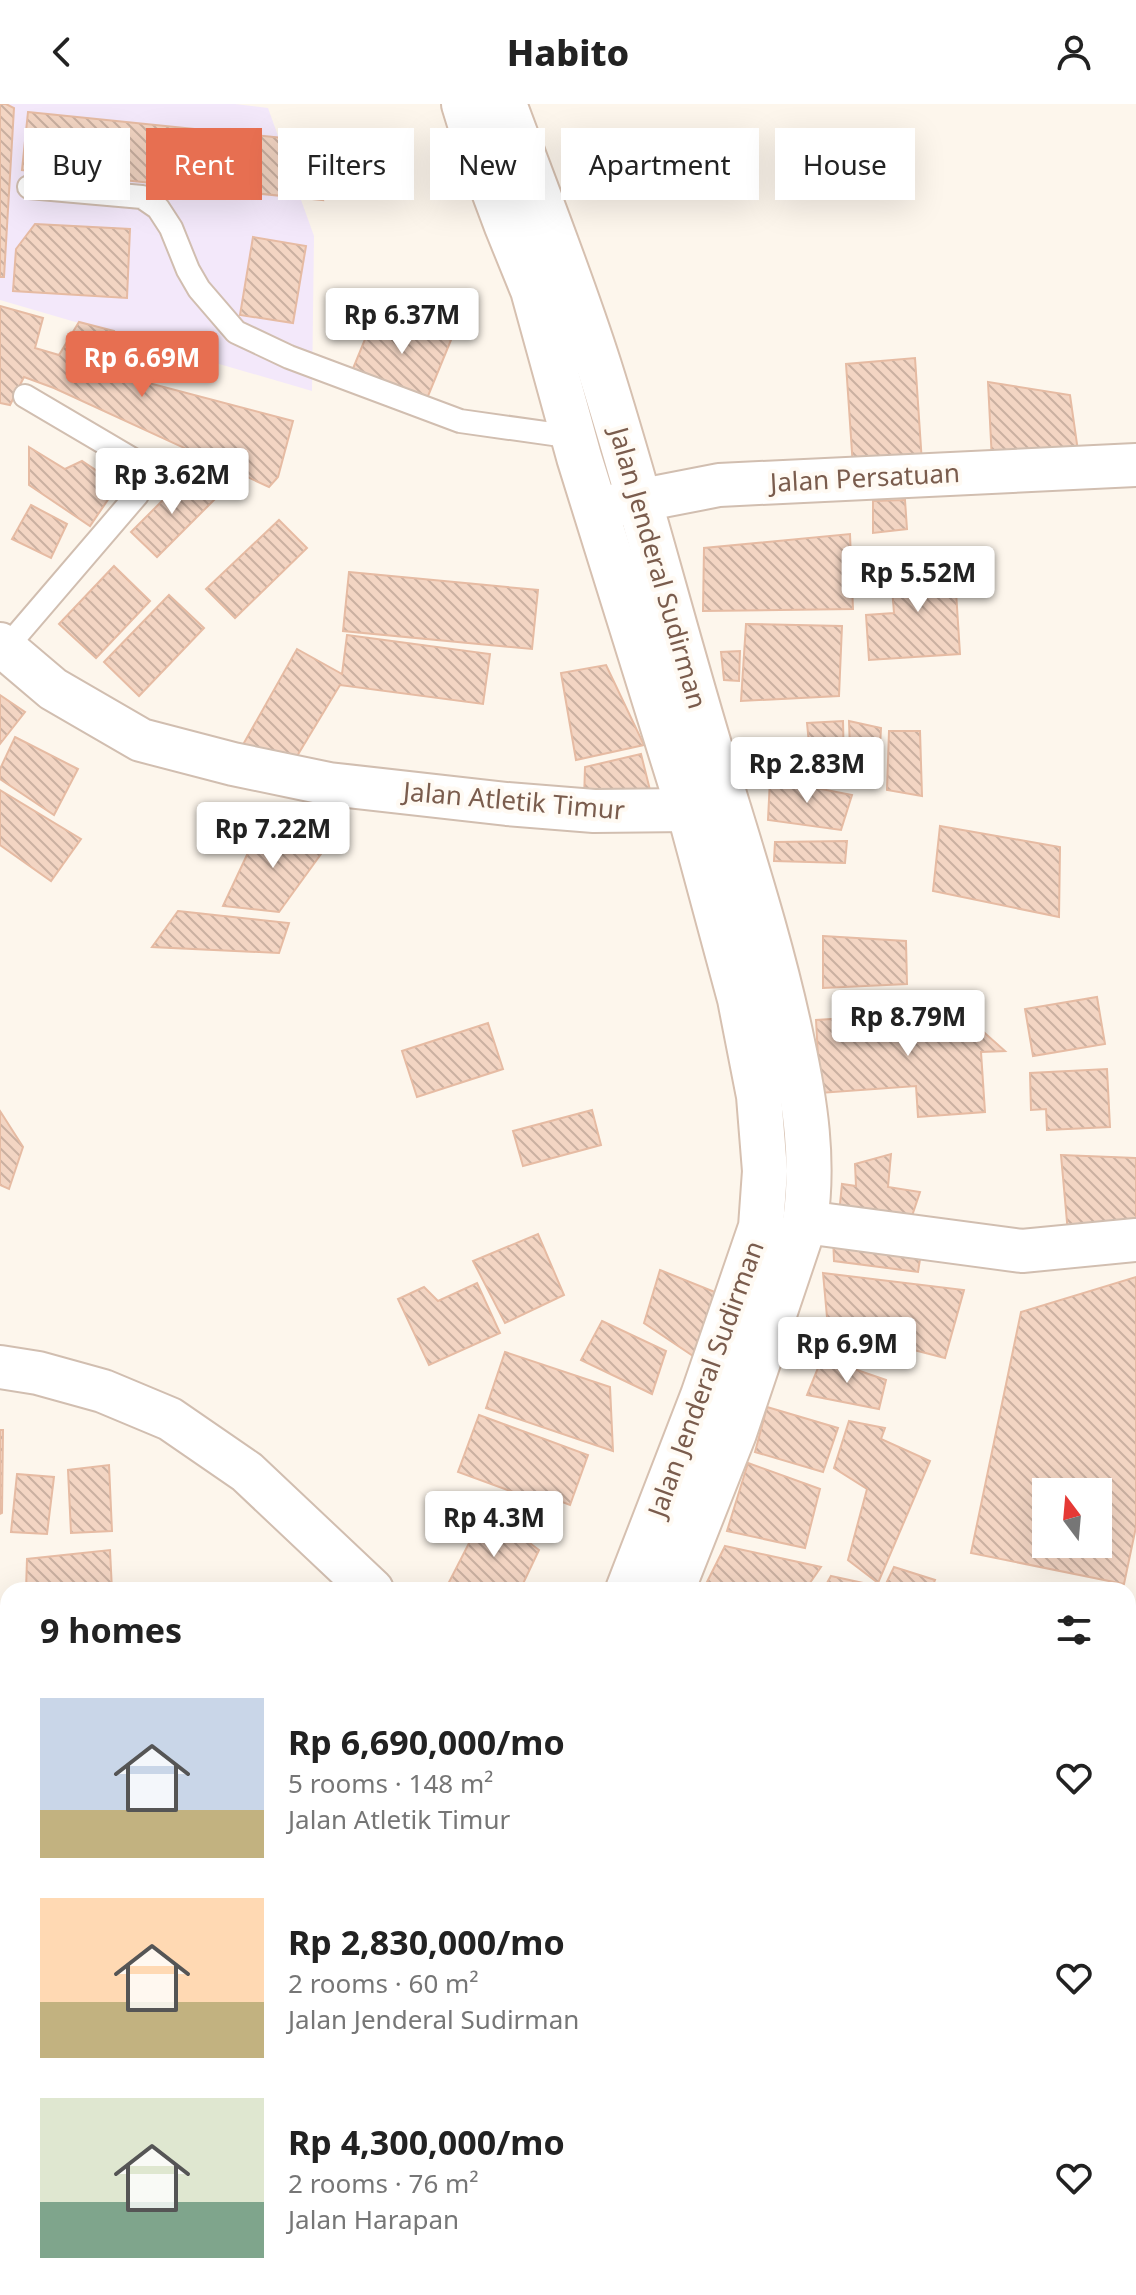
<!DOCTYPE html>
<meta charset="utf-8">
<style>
:root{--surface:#fff;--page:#f6f6f6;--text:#222;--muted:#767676;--accent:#e76f51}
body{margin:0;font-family:"Noto Sans",sans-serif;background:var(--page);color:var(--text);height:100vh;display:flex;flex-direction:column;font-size:30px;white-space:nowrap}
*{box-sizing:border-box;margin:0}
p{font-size:26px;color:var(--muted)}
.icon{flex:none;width:44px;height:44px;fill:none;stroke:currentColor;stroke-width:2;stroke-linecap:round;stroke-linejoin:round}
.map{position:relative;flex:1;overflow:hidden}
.side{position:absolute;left:0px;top:1478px;width:1136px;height:714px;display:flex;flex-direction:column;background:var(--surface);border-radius:24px 24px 0 0;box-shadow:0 8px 32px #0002}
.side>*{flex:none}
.top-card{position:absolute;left:24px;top:24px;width:1088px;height:72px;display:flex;gap:16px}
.needle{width:52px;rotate:344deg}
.fabs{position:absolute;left:1032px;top:1374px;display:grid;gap:16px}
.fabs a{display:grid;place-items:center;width:80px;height:80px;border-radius:0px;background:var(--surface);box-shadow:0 8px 32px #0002;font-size:40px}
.price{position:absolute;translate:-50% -68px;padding:0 18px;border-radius:8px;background:#fff;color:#222;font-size:26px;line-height:52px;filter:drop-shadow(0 2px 4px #0008)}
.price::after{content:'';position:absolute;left:50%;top:48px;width:24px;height:18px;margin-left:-12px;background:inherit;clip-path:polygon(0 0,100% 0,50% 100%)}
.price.on{background:var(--accent);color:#fff}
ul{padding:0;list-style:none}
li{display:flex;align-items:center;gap:24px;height:200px;padding:0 40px}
li span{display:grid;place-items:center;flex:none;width:224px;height:160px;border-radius:0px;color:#555}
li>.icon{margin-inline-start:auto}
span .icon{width:96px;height:96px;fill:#fffc;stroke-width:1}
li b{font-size:34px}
h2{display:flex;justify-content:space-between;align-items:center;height:96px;padding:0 40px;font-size:34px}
.pill{padding:0 28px;border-radius:0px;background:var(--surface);box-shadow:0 8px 32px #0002;font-size:28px;line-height:72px}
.pill.on{background:var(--accent);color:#fff}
header{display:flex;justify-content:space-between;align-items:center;height:104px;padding:0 40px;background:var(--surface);font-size:36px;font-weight:800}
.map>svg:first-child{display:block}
.education{fill:#f3e8fa}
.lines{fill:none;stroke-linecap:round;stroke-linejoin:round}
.river{stroke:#bfe3e8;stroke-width:70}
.building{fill:url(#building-back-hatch);stroke:#e6bba3;stroke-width:2;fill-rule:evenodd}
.lane-casing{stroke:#d1beb0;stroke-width:26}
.street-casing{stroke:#d1beb0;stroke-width:46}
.secondary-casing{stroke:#d6c0b0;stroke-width:48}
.lane{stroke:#fff;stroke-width:22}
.street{stroke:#fff;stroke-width:42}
.secondary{stroke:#fff;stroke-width:44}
.labels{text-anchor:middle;stroke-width:8;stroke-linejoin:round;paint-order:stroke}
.street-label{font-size:26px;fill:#7a5c4d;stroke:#fffaf3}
</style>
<header><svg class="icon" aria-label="back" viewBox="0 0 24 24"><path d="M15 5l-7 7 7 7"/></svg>Habito<svg class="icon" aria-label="person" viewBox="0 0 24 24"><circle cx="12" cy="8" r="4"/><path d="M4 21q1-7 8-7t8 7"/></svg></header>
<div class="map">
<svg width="1136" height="2191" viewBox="0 0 1136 2191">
<defs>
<pattern id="building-back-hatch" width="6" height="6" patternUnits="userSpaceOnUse" patternTransform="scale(2)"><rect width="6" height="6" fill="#f3d5c3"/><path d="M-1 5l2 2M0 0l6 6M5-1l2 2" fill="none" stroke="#cab0a1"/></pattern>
</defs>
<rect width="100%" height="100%" fill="#fdf6ec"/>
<!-- education -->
<path class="education" d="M 0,0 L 235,0 L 268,4 L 314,132 L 312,287 L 0,196 Z"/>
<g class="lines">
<!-- river -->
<g class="river">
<path d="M 1128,1841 L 1136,1835"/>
<path d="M 999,2191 L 1000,2184"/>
</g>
</g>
<!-- building -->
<g class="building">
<path d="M 0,0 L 6,0 L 14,4 L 4,173 L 0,173 Z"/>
<path d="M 28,8 L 293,35 L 312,58 L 323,96 L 22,66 Z"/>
<path d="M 35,120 L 130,125 L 127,194 L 13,187 L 16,145 Z"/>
<path d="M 253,133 L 306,142 L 293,219 L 240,211 Z"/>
<path d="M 0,202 L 43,214 L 35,244 L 59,251 L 79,218 L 114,227 L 103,267 L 293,317 L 278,373 L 269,383 L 54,284 L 24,273 L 10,301 L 0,299 Z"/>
<path d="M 377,206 L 451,236 L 426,297 L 352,267 Z"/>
<path d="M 915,254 L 922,359 L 853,363 L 846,260 Z"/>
<path d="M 988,278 L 1070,291 L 1079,354 L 992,357 Z"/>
<path d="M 29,343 L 65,365 L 82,357 L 118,381 L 90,422 L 29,381 Z"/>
<path d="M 188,371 L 214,396 L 157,453 L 131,428 Z"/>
<path d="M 905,396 L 907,425 L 873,429 L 873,397 Z"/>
<path d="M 31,401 L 67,420 L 51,454 L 12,435 Z"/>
<path d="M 279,416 L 307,444 L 235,514 L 206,485 Z"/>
<path d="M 850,430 L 853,505 L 703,507 L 704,444 Z"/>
<path d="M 954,456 L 960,550 L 869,556 L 866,511 L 894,509 L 890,459 Z"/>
<path d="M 114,462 L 150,497 L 96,554 L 59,520 Z"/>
<path d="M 349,468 L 538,486 L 532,545 L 343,527 Z"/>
<path d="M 169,491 L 204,524 L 139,592 L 104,558 Z"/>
<path d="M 746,520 L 842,522 L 839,592 L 741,597 Z"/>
<path d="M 347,531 L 490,550 L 483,600 L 340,581 L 288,667 L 240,646 L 297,545 L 342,570 Z"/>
<path d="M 740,547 L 739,577 L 724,576 L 721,548 Z"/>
<path d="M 606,561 L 644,641 L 576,656 L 561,569 Z"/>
<path d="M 0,591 L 25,608 L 0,640 Z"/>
<path d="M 843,617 L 844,663 L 811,660 L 807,619 Z"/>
<path d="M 849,617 L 881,624 L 878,679 L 851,675 Z"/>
<path d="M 889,627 L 920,627 L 922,692 L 887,686 Z"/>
<path d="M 15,633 L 78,665 L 54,711 L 0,675 L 0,665 Z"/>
<path d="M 641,650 L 652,694 L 584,696 L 585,663 Z"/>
<path d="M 770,675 L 852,691 L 841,726 L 768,716 Z"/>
<path d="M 0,686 L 81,735 L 51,777 L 0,741 Z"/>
<path d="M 940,722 L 1060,743 L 1059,813 L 933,787 Z"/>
<path d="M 260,723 L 329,739 L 279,808 L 223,802 Z"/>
<path d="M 847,737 L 845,759 L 774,757 L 775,738 Z"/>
<path d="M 178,807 L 289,819 L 279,849 L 152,843 Z"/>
<path d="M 823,832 L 906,837 L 907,880 L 823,884 Z"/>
<path d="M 1097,893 L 1105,940 L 1033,952 L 1025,905 Z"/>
<path d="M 960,907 L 1005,947 L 981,948 L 985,1008 L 918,1013 L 916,982 L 820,989 L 816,916 Z"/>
<path d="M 488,919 L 503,965 L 417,993 L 402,947 Z"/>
<path d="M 1107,965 L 1110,1023 L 1047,1026 L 1046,1005 L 1031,1006 L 1030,969 Z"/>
<path d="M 592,1006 L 601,1041 L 523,1062 L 513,1027 Z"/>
<path d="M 0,1007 L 23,1043 L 9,1085 L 0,1081 Z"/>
<path d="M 891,1050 L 888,1083 L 920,1088 L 910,1118 L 839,1110 L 842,1080 L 856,1082 L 855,1060 Z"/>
<path d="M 1061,1051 L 1136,1054 L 1136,1129 L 1068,1129 Z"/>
<path d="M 538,1130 L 564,1191 L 505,1219 L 473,1157 Z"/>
<path d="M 833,1132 L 921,1149 L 918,1168 L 834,1157 Z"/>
<path d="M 660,1166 L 715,1188 L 693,1252 L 644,1219 Z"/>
<path d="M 823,1169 L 964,1186 L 945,1254 L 828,1224 Z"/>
<path d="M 1136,1173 L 1136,1423 L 1124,1480 L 971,1449 L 1021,1208 ZM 1046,1388 L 1098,1388 L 1098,1440 L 1046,1440 Z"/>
<path d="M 477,1179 L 500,1229 L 429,1261 L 398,1195 L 424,1183 L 438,1197 Z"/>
<path d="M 602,1217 L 666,1247 L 652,1290 L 581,1256 Z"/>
<path d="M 505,1248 L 610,1283 L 613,1347 L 486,1304 Z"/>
<path d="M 822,1254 L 886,1276 L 879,1305 L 807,1291 Z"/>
<path d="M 767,1303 L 838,1324 L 823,1368 L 755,1348 Z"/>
<path d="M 479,1311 L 588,1351 L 570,1401 L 552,1394 L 549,1401 L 458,1368 Z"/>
<path d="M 849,1317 L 885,1324 L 881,1335 L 930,1357 L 878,1479 L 848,1456 L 867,1385 L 834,1364 Z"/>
<path d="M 0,1326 L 3,1326 L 2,1409 L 0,1410 Z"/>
<path d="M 748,1359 L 820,1385 L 805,1444 L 727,1427 Z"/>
<path d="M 109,1361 L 112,1427 L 71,1429 L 68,1366 Z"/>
<path d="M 17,1370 L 54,1373 L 47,1430 L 11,1428 Z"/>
<path d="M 486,1406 L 539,1446 L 520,1486 L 445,1486 Z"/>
<path d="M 725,1442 L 821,1463 L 805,1486 L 703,1486 Z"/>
<path d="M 110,1446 L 112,1486 L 26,1486 L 27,1455 Z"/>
<path d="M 894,1463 L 935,1476 L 931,1486 L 883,1486 Z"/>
<path d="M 831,1472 L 868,1480 L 866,1486 L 823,1486 Z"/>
<path d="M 421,2184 L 436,2184 L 500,2191 L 420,2191 Z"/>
</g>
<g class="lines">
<defs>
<g id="lane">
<path d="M 29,83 L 142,93 L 158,104 L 171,124 L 188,166 L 199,185 L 236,228 L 289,253 L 460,317 L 574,333"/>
<path d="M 5,545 L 137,391 L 144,377 L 142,361 L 25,292"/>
</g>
<g id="street">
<path d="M 606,403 L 719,381 L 1136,361"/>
<path d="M 0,540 L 53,585 L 141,636 L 233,660 L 329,680 L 507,700 L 594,707 L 689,706 L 722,700"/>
<path d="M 805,1118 L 1022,1147 L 1136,1136"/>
<path d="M 0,1263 L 38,1269 L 103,1287 L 170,1315 L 247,1368 L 372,1486"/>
</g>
<g id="secondary">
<path d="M 464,0 L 476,39 L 507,122 L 533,186 L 579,353 L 689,706 L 740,895 L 759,992 L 765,1067 L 761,1123 L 703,1292 L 628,1486"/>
<path d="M 504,0 C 536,87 571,174 599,262 C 643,401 678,542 721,681 C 747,766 774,851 792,938 C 805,998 814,1056 805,1118 L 734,1329 L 672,1486"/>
<path d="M 373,2191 L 375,2184"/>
<path d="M 412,2191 L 414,2184"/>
</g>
</defs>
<!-- lane casing -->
<use href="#lane" class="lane-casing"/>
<!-- street casing -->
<use href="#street" class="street-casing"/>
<!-- secondary casing -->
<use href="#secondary" class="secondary-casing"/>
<!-- lane -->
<use href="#lane" class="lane"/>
<!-- street -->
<use href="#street" class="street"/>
<!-- secondary -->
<use href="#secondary" class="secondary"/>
</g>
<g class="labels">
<!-- street labels -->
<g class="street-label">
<text transform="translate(865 374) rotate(-3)" y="9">Jalan Persatuan</text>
<text transform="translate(658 464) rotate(74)" y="9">Jalan Jenderal Sudirman</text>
<text transform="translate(514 697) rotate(5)" y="9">Jalan Atletik Timur</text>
<text transform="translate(706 1275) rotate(-70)" y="9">Jalan Jenderal Sudirman</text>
</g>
</g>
</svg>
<div class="fabs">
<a><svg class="needle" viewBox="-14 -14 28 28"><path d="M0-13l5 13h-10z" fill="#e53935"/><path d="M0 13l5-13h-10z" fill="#767676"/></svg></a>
</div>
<b class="price" style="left:402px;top:252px">Rp 6.37M</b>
<b class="price on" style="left:142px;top:295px">Rp 6.69M</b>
<b class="price" style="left:172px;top:412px">Rp 3.62M</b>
<b class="price" style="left:918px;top:510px">Rp 5.52M</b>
<b class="price" style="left:807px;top:701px">Rp 2.83M</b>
<b class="price" style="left:273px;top:766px">Rp 7.22M</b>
<b class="price" style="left:908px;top:954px">Rp 8.79M</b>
<b class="price" style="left:847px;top:1281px">Rp 6.9M</b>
<b class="price" style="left:494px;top:1455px">Rp 4.3M</b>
<div class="top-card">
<a class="pill">Buy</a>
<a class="pill on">Rent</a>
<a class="pill">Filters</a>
<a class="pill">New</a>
<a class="pill">Apartment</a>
<a class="pill">House</a>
</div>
<section class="side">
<h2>9 homes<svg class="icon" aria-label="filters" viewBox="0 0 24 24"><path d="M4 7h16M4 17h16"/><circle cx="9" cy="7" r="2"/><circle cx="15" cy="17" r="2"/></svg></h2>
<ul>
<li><span style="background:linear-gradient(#c9d6e8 70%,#c2b280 0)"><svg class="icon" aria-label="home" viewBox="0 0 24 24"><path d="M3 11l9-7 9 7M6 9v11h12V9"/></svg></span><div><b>Rp 6,690,000/mo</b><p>5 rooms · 148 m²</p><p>Jalan Atletik Timur</p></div><svg class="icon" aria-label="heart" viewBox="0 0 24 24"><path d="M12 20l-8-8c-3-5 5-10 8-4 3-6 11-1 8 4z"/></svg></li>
<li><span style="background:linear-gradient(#ffd9b3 65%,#c2b280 0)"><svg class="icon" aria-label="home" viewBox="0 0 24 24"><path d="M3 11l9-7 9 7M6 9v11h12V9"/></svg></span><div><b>Rp 2,830,000/mo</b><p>2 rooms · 60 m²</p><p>Jalan Jenderal Sudirman</p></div><svg class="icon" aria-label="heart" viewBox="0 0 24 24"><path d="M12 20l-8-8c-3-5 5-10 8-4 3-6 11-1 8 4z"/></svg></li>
<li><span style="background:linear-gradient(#dfe7d0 65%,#7fa58c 0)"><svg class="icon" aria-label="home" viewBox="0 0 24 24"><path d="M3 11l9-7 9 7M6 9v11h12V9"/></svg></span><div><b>Rp 4,300,000/mo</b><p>2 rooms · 76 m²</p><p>Jalan Harapan</p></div><svg class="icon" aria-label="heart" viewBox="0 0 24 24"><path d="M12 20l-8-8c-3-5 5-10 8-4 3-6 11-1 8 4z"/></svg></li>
</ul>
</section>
</div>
